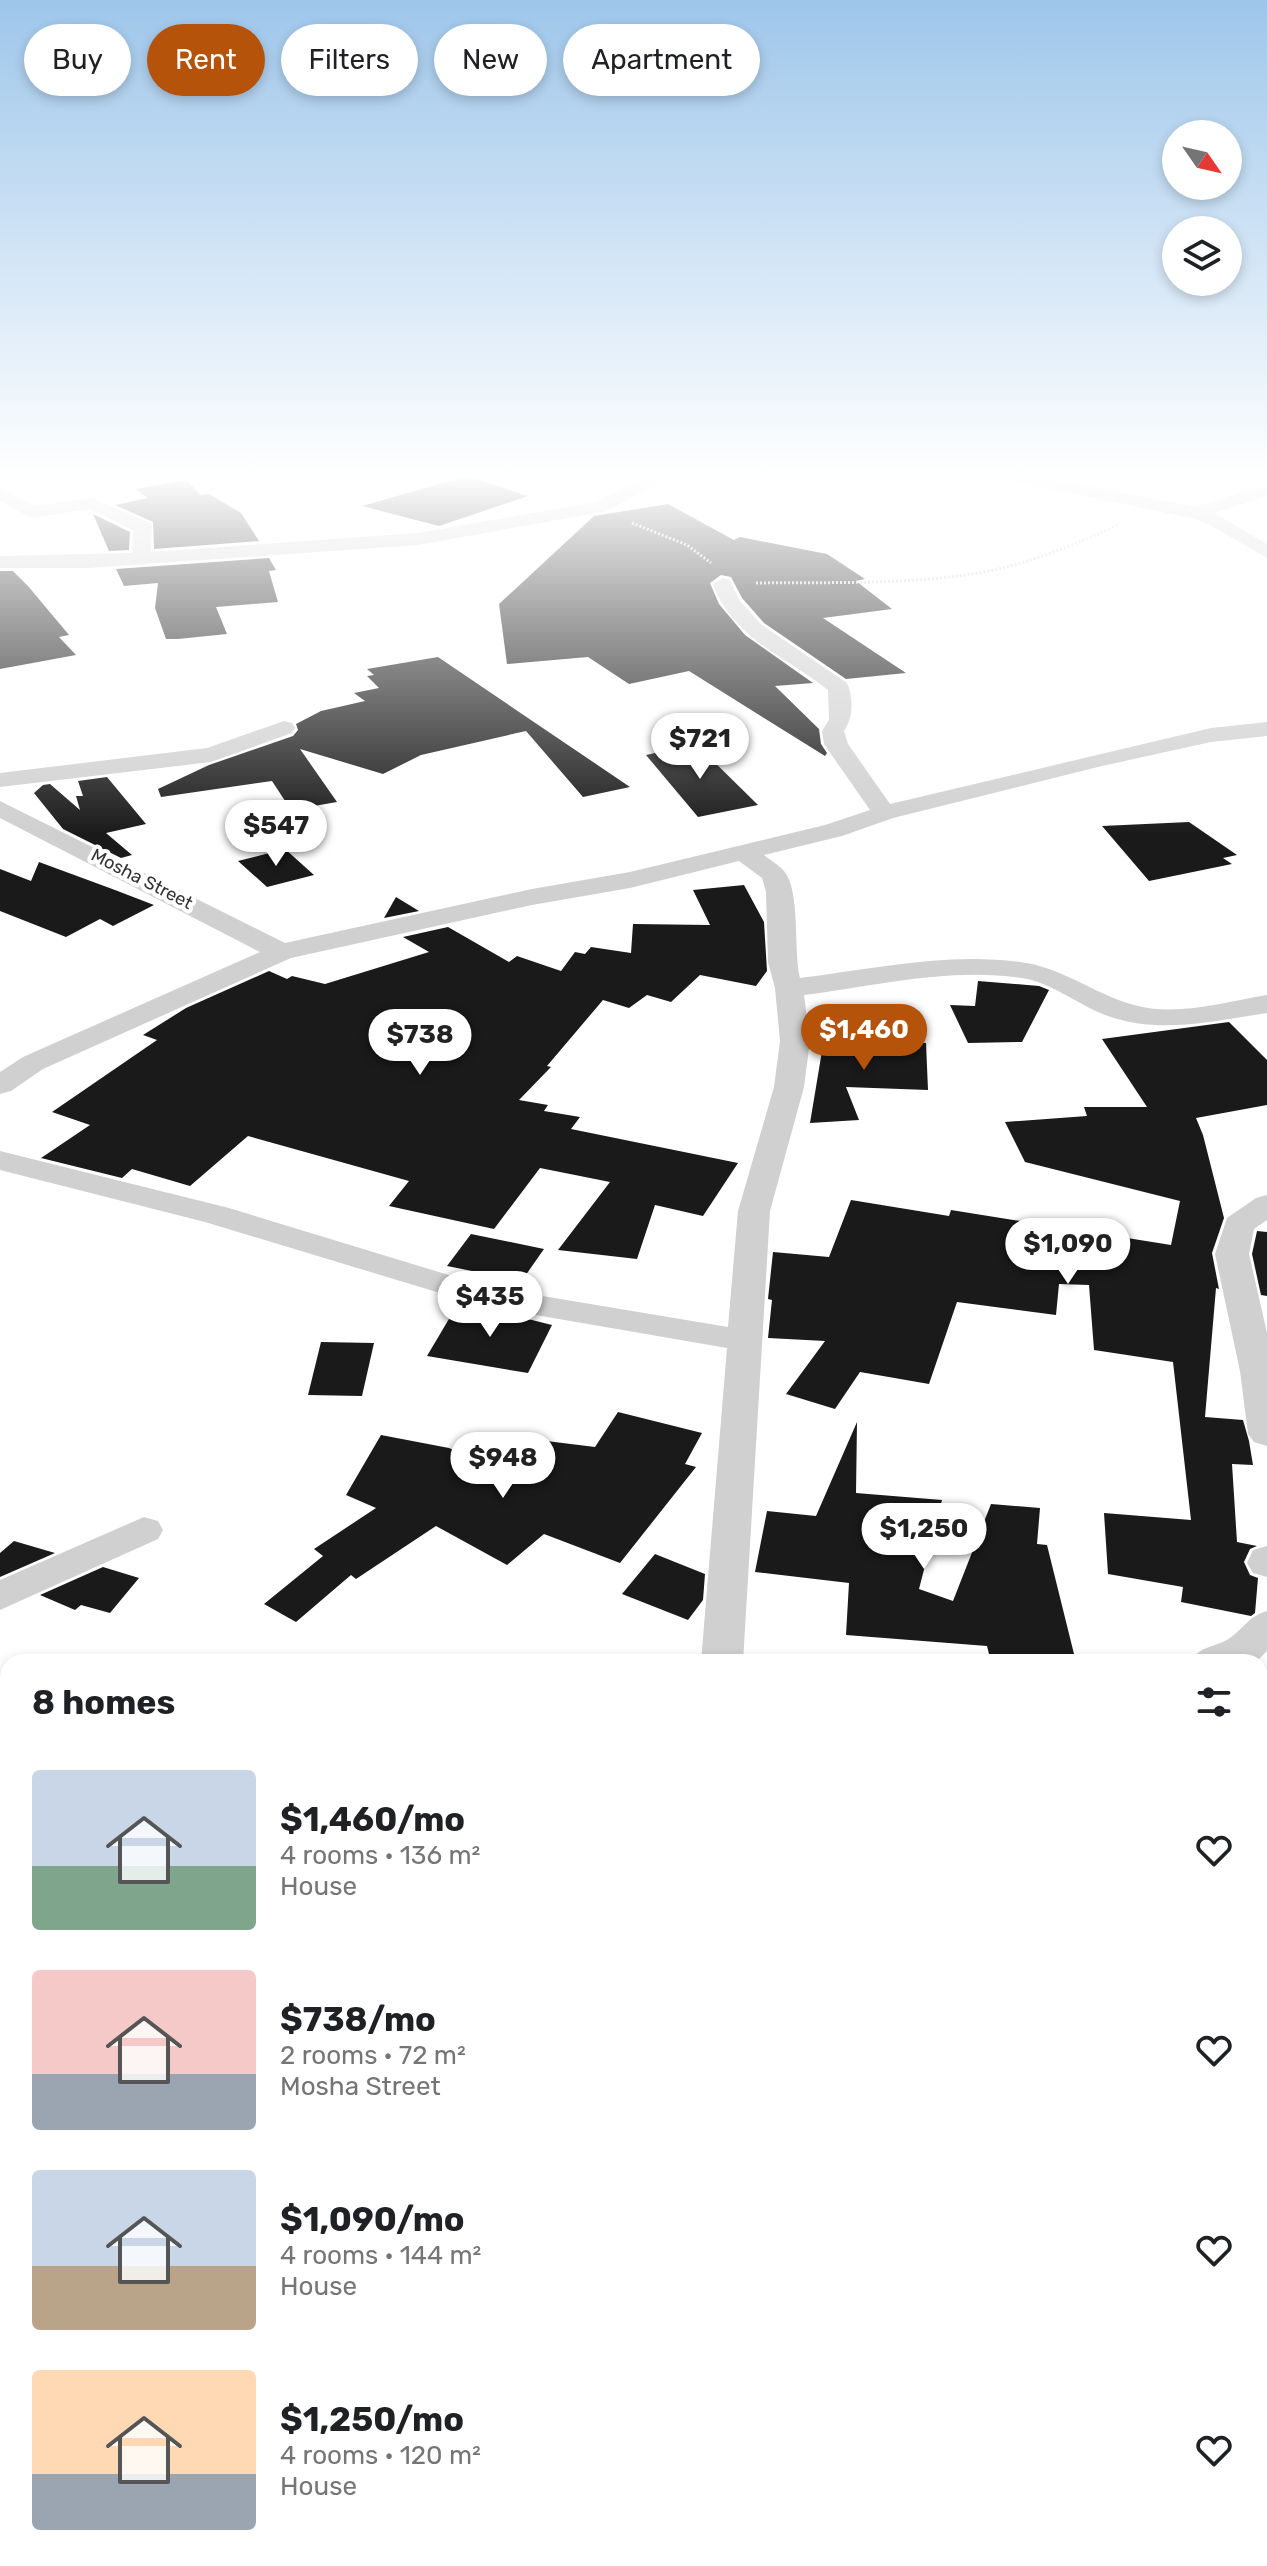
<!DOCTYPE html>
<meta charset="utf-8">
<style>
:root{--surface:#fff;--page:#f2f2f2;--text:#202124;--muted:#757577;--accent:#b45309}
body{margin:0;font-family:Rubik,sans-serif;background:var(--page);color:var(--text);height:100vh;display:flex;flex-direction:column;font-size:30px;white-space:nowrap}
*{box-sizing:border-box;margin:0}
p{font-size:26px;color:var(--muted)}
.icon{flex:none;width:44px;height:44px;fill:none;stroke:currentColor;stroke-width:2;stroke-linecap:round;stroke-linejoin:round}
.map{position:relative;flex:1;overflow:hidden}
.drawer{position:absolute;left:0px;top:1654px;width:1268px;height:912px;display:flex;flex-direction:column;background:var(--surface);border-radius:24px 24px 0 0;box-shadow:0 4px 12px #0003}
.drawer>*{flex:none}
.top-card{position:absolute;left:24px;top:24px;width:800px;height:72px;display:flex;gap:16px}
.needle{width:52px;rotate:124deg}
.buttons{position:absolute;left:1162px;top:120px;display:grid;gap:16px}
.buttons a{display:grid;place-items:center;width:80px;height:80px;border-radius:50%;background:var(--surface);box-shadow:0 4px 12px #0003;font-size:40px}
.price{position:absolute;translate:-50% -68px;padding:0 18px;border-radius:28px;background:#fff;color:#222;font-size:26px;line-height:52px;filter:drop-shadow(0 2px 4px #0008)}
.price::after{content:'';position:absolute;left:50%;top:48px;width:24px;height:18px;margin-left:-12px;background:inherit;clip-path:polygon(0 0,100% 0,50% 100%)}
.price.current{background:var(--accent);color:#fff}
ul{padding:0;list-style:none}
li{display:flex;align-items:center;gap:24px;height:200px;padding:0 32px}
li span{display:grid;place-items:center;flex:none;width:224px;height:160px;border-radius:8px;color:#555}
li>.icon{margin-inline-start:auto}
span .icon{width:96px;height:96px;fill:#fffc;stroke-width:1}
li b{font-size:34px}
h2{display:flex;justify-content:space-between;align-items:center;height:96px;padding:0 32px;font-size:34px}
.chip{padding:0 28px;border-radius:36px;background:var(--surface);box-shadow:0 4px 12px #0003;font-size:28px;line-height:72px}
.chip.current{background:var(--accent);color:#fff}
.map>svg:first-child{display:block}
.building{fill:#1a1a1a}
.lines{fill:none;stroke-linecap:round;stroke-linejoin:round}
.path{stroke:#cdcdcd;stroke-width:3;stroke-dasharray:2 2;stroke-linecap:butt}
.street{fill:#d0d0d0;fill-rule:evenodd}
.labels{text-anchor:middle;stroke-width:8;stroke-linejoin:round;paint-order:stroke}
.far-street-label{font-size:18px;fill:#333;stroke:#fff}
</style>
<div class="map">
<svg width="1267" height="2566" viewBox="0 0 1267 2566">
<rect width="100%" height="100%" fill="#fff"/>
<!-- building -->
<g class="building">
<path d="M 467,476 L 528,496 L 439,526 L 362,506 Z"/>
<path d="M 186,480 L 201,495 L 209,494 L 241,513 L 259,541 L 154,549 L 153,522 L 115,505 L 148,498 L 135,489 Z"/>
<path d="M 668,504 L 734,540 L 740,537 L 827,554 L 865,579 L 856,581 L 892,609 L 823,618 L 906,673 L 846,679 L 764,623 L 742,598 L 731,577 L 721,575 L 710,583 L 719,604 L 745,635 L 813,683 L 775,686 L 819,729 L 821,744 L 827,753 L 825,756 L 689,671 L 629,684 L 588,657 L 507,664 L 499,604 L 594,516 Z"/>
<path d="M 93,514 L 130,532 L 129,550 L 109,551 Z"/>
<path d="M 269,558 L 276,570 L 269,571 L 278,602 L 216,607 L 227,634 L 178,639 L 166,639 L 155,608 L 158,583 L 124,586 L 116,569 Z"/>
<path d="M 0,571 L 13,571 L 28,586 L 69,635 L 59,637 L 76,655 L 0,669 Z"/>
<path d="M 438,657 L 630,787 L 583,797 L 526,731 L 421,755 L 383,774 L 300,749 L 337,802 L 291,810 L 272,781 L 161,797 L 158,789 L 209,765 L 293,736 L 298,730 L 296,724 L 321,711 L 365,701 L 354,693 L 379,688 L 367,676 L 374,675 L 367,669 Z"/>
<path d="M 696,744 L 758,805 L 698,817 L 646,755 Z"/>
<path d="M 107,777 L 146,824 L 106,833 L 132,855 L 121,858 L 63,829 L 34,793 L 43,785 L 50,784 L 80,810 L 76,796 L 83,796 L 78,781 Z"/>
<path d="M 1189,822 L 1237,855 L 1223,858 L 1232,864 L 1149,881 L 1102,826 Z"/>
<path d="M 285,849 L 314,875 L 267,887 L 238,861 Z"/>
<path d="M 39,862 L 115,890 L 154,905 L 113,926 L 100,919 L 66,937 L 0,911 L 0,869 L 31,881 Z"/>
<path d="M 744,885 L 764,922 L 767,971 L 756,986 L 700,975 L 671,1002 L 647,995 L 629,1008 L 603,1000 L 547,1066 L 551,1067 L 519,1100 L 548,1105 L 544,1111 L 580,1117 L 571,1129 L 738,1163 L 703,1216 L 655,1205 L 637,1259 L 558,1250 L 610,1182 L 540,1168 L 494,1229 L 389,1206 L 409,1181 L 248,1136 L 190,1186 L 132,1169 L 122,1178 L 41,1158 L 90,1125 L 52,1112 L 157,1040 L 143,1035 L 186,1008 L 269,971 L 287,979 L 292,976 L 325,984 L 429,952 L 403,937 L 448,927 L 509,962 L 517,956 L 561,971 L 575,952 L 585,954 L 591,947 L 631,953 L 633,924 L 710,925 L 693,890 Z"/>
<path d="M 396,897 L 419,911 L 384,918 Z"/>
<path d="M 978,981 L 1039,986 L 1049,990 L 1022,1042 L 968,1043 L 950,1005 L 975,1006 Z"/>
<path d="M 1229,1022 L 1267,1060 L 1267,1105 L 1196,1118 L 1203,1135 L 1224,1218 L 1212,1253 L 1219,1289 L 1216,1288 L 1205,1417 L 1243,1420 L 1249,1441 L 1253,1465 L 1232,1464 L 1237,1542 L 1257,1546 L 1250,1549 L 1244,1562 L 1250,1575 L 1258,1578 L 1255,1613 L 1251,1616 L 1181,1602 L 1183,1587 L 1108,1574 L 1104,1513 L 1191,1520 L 1173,1362 L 1094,1350 L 1089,1285 L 1059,1284 L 1056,1315 L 957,1302 L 929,1384 L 860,1372 L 835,1409 L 786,1394 L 825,1341 L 768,1338 L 772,1300 L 768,1299 L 773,1252 L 829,1257 L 851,1200 L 949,1216 L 951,1210 L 1171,1245 L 1180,1201 L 1025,1162 L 1005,1122 L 1087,1116 L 1084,1107 L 1147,1107 L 1102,1039 Z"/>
<path d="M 825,1033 L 826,1035 L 926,1043 L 928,1090 L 846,1087 L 859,1120 L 810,1123 Z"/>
<path d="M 1257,1231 L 1267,1232 L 1267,1296 L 1261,1295 L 1252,1254 Z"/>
<path d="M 471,1234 L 544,1249 L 516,1289 L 489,1284 L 473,1279 L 477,1272 L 447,1266 Z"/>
<path d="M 459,1302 L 552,1325 L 528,1373 L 427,1356 Z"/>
<path d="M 321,1342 L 374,1343 L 362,1396 L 308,1395 Z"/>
<path d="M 618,1412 L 702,1433 L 685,1464 L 696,1467 L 620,1563 L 544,1534 L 507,1565 L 436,1526 L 356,1579 L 351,1575 L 296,1622 L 264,1604 L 323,1556 L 314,1549 L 376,1508 L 346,1495 L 381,1435 L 449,1448 L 494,1467 L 506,1436 L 595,1447 Z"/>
<path d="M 857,1422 L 856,1493 L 942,1500 L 919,1589 L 953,1601 L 991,1504 L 1040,1508 L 1037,1544 L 1047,1545 L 1076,1662 L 991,1662 L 987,1646 L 846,1635 L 849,1583 L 755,1572 L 767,1511 L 816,1516 Z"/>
<path d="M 14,1541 L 55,1553 L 0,1577 L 0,1553 Z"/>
<path d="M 655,1554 L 705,1574 L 703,1600 L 688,1620 L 622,1594 Z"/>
<path d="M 103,1567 L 139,1578 L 110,1613 L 81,1605 L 75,1610 L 40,1595 Z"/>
</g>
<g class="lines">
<!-- path -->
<g class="path">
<path d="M 632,523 L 687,545 L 711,563"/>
<path d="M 756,583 C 830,582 905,585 978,573 C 1026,565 1074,545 1118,525"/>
</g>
<!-- street -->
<g class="street">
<path d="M 651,475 L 673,475 L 607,511 L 418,545 L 88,568 L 0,568 L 0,556 L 132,553 L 133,530 L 90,509 L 32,518 L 0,501 L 0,489 L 35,506 L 92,498 L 150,523 L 152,527 L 151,552 L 418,533 L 596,502 Z"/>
<path d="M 998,475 L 1032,475 L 1195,507 L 1267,485 L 1267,496 L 1214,513 L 1267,544 L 1267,558 L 1208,524 L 1191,518 L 1007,480 Z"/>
<path d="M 723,578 L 730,580 L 739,600 L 762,625 L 847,683 C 854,698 853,718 844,731 L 848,744 L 890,804 L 1211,728 L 1267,722 L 1267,736 L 1211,742 L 1102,766 L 893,818 L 842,836 L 764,855 C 770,860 779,865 784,871 C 801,891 793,950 800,978 C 872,969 947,952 1020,962 C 1062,967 1094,994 1134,1005 C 1176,1017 1224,1002 1267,995 L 1267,1013 C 1212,1021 1159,1035 1105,1015 C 1077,1004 1052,983 1022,978 C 951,967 874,986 804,995 L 810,1041 L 804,1087 L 770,1211 L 743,1662 L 701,1662 L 727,1348 L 483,1306 L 205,1222 L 0,1170 L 0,1151 L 229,1208 L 488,1287 L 728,1327 L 738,1211 L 774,1087 L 780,1041 L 775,988 L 768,962 L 766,892 L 762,878 L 739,861 L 630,888 L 532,905 L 291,958 L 43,1069 L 11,1091 L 0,1094 L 0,1072 L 23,1057 L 260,952 L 0,818 L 0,801 L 285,943 L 532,889 L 630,872 L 825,825 L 870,810 L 824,744 L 822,731 L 829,720 L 828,690 C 787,657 732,638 713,584 Z"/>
<path d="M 284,721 L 292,723 L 295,728 L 292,733 L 211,762 L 0,787 L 0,773 L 207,748 Z"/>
<path d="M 1267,1195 L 1267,1220 L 1254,1229 L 1249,1254 L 1267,1333 L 1267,1446 L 1254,1442 L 1248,1434 L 1240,1371 L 1215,1254 L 1227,1218 L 1256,1198 Z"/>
<path d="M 144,1517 L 158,1521 L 163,1530 L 158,1539 L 0,1610 L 0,1580 Z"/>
<path d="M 1267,1546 L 1267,1577 L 1253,1573 L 1247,1563 L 1253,1550 Z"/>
<path d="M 1267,1611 L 1267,1651 L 1259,1659 L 1190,1662 C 1200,1645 1215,1648 1230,1638 C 1244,1628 1249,1616 1267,1611 Z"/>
<path d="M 8,1969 L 8,2009 L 0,2011 L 0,1971 Z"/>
<path d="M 28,2558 L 90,2558 L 87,2566 L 25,2566 Z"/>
<path d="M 514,2558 L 579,2558 L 582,2566 L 517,2566 Z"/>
</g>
</g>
<!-- sky -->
<linearGradient id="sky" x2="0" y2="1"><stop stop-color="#9ec6ea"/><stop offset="0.57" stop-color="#fff"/><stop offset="1" stop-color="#fff" stop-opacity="0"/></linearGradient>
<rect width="1267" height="834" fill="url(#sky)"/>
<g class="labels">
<!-- far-street labels -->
<g class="far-street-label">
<text transform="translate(142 879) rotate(27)" y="6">Mosha Street</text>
</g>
</g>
</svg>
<div class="buttons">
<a><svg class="needle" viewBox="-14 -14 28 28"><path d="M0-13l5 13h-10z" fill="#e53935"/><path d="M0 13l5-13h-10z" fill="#757577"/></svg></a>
<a><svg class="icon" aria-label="layers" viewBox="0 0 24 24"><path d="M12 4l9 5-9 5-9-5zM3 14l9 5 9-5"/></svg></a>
</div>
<b class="price" style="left:700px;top:781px">$721</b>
<b class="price" style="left:276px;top:868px">$547</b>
<b class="price current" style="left:864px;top:1072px">$1,460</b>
<b class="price" style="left:420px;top:1077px">$738</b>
<b class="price" style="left:1068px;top:1286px">$1,090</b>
<b class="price" style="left:490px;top:1339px">$435</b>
<b class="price" style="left:503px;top:1500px">$948</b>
<b class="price" style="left:924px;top:1571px">$1,250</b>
<div class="top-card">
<a class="chip">Buy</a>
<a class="chip current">Rent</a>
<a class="chip">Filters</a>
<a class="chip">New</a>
<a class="chip">Apartment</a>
</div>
<section class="drawer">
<h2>8 homes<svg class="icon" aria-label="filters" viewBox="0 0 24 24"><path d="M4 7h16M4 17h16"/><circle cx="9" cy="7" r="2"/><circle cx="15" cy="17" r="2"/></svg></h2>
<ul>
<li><span style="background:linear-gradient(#c9d6e8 60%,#7fa58c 0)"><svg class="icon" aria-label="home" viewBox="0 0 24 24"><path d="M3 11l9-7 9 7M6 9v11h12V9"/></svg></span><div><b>$1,460/mo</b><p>4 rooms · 136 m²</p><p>House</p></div><svg class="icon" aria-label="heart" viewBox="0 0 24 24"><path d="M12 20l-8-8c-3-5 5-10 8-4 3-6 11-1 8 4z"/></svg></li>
<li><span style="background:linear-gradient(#f6c9c9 65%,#9aa5b1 0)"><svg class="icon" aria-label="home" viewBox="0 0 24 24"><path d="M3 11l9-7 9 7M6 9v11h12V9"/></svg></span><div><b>$738/mo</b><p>2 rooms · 72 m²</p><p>Mosha Street</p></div><svg class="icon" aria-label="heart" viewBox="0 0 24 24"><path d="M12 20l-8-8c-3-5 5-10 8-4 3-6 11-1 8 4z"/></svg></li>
<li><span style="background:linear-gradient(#c9d6e8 60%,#b9a48a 0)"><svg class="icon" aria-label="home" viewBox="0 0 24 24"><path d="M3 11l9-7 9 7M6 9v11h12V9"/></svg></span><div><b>$1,090/mo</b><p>4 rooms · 144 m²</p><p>House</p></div><svg class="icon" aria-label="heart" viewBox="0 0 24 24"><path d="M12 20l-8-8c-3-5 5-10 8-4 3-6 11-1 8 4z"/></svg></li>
<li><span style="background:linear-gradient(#ffd9b3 65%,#9aa5b1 0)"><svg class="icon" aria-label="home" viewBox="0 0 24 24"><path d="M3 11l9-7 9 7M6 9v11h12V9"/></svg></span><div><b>$1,250/mo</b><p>4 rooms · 120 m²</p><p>House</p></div><svg class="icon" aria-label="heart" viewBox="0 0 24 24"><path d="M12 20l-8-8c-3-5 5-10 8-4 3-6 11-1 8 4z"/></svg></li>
</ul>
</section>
</div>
